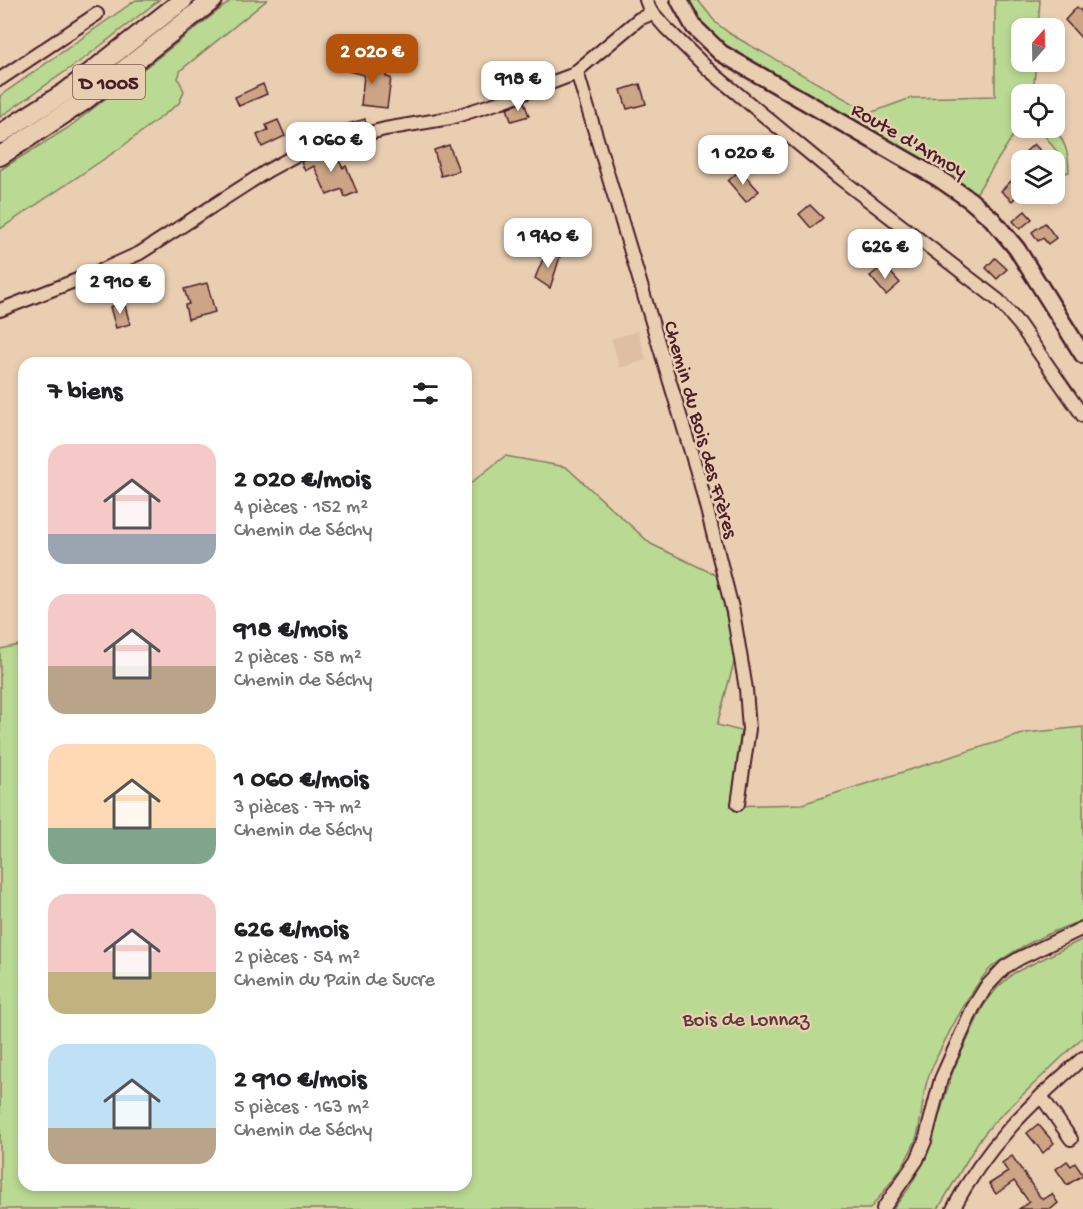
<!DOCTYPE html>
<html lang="fr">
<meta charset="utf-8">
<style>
:root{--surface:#fff;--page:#f6f6f6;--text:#202124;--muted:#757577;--accent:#b45309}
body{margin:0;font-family:"Gochi Hand",sans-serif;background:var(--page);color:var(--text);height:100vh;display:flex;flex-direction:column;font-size:22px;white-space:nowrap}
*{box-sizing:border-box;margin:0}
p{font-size:20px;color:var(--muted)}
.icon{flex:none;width:33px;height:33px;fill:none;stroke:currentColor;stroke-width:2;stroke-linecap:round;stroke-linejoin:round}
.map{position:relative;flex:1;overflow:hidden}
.details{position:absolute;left:18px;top:357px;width:454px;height:834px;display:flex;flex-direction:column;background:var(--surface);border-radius:18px;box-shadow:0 3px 9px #0003}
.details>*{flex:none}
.needle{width:39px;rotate:20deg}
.tools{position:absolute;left:1011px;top:18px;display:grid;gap:12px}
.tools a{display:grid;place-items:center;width:54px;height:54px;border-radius:12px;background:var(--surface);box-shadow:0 3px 9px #0003;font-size:30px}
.price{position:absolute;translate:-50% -51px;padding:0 14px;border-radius:12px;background:#fff;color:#222;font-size:20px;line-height:39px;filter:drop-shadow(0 2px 3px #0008)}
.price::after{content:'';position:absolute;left:50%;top:36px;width:18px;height:14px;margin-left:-9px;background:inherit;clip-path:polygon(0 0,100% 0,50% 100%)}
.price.current{background:var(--accent);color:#fff}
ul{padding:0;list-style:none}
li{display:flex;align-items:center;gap:18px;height:150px;padding:0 30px}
li span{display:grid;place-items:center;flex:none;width:168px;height:120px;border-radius:18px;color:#555}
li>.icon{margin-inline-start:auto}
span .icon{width:72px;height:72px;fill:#fffc;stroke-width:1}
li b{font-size:26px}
h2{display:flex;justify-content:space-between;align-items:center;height:72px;padding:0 30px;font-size:26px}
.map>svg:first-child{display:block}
.built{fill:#debfa2}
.green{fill:#bada93;stroke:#827c5f;stroke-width:1.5}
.building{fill:#cba585;stroke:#4a1f2b;stroke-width:1.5}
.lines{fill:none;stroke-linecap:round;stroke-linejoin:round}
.minor-casing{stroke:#4a1f2b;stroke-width:16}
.major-casing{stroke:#4a1f2b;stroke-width:20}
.highway-casing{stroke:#4a1f2b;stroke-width:22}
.minor{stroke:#eaceb1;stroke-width:12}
.major{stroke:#eaceb1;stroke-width:15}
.highway{stroke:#eaceb1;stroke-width:18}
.labels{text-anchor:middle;stroke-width:5;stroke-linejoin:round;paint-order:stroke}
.shield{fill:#eaceb1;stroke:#7a5453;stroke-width:1.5}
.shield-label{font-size:20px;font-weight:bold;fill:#4a1f2b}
.street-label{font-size:21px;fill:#4a1f2b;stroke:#eaceb1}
.park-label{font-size:21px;fill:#5b3b3b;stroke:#eaceb1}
</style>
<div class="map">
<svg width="1083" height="1209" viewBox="0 0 1083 1209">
<rect width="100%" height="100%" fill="#eaceb1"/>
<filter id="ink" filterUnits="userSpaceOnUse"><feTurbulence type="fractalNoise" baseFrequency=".0167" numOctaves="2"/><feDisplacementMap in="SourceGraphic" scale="12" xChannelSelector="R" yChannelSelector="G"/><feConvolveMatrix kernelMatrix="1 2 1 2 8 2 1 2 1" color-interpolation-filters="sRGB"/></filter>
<g filter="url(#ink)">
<!-- built -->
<path class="built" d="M 638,331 L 646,360 L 620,368 L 611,339 Z"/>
<!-- green -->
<g class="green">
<path d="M 136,0 L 159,0 L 86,57 L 0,117 L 0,96 Z"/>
<path d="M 232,0 L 267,0 L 181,70 L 178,78 L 184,91 L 179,103 L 119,149 L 0,229 L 0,170 L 68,128 Z"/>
<path d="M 686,0 L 698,0 L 716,23 L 732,35 L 870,113 L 911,98 L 995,96 L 995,0 L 1040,0 L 1038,28 L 1022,28 L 1022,62 L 1036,62 L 1033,94 L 1022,94 L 1021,123 L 976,194 L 721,46 L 700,24 Z"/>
<path d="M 1054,127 C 1065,142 1069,153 1069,172 L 1066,173 L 1061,157 L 1039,128 Z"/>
<path d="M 505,456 L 566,467 L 651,544 L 718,576 L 735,659 L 717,725 L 741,731 L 731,806 L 802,804 L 1026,733 L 1083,727 L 1083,920 C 1052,931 1019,946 993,966 C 974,981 935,1057 927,1081 C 922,1099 922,1118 917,1136 C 908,1163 887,1187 870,1209 L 0,1209 L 0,649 L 24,644 L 24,1185 L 466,1185 L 467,486 Z"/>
<path d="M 1083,939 L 1083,1037 L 993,1123 L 978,1142 L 938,1209 L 893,1209 L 909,1188 L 926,1158 L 954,1068 L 984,1005 L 998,987 L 1014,973 Z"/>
</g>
<!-- building -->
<g class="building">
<path d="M 1077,7 L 1083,13 L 1083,40 L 1065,20 Z"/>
<path d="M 342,61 L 387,71 L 386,77 L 391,78 L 387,108 L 361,105 L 364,75 L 341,69 Z"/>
<path d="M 263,84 L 267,94 L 239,106 L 235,97 Z"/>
<path d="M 640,84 L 646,104 L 627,109 L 621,90 Z"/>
<path d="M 524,102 L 529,116 L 511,121 L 507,108 Z"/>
<path d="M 365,119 L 366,125 L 336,133 L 334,128 Z"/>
<path d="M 278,120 L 285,136 L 262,147 L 257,135 L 268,130 L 266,125 Z"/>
<path d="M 1034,144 L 1049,160 L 1027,160 L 1022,155 Z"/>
<path d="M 449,145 L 459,171 L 441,176 L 434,150 Z"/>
<path d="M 333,151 L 343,168 L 346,166 L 357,192 L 345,197 L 342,189 L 327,195 L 314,166 L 305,171 L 301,162 L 310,157 Z"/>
<path d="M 740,170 L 759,191 L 746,202 L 728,181 Z"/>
<path d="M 1011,181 L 1022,191 L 1012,201 L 1001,191 Z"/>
<path d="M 810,205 L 823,218 L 811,228 L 799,214 Z"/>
<path d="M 1025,211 L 1032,219 L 1020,229 L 1013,221 Z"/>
<path d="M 1045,223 L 1056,238 L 1048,244 L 1043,238 L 1038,241 L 1032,232 Z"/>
<path d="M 546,252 L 560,257 L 550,288 L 535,278 Z"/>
<path d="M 995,258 L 1007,269 L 997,279 L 986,268 Z"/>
<path d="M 884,265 L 900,283 L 886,295 L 870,276 Z"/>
<path d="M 207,283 L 215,312 L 188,319 L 185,305 L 189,304 L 184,289 Z"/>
<path d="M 124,302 L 130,324 L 116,328 L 110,307 Z"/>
<path d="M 1038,1124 L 1054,1143 L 1043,1153 L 1027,1133 Z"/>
<path d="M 1012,1156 L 1040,1197 L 1044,1199 L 1052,1194 L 1058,1203 L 1051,1209 L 1019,1209 L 1029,1202 L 1014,1181 L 996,1194 L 989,1184 L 1008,1172 L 1002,1163 Z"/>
<path d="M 1067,1161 L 1071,1166 L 1075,1163 L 1083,1175 L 1067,1185 L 1056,1169 Z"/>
</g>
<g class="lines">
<defs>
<g id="minor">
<path d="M 646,0 L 650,10 L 666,28 L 709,70 L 837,176 L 998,300 L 1019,324 L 1083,416"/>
<path d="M 577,72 L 700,482 L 733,612 L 746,689 L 749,729 L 738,804"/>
<path d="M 0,79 L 97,14"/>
<path d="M 0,310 L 100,271 L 140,253 L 267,171 L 307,149 L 385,129 L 450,118 L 500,102 L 572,75 L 639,19 L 653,13"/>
<path d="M 1041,1096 L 1071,1139"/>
<path d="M 883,1209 L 917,1160 L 925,1141 L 941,1079 L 973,1008 L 986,987 L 1005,967 L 1020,958 L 1083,928"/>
<path d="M 953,1209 C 986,1146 1030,1104 1083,1058"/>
</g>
<path id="major" d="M 679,0 L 694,27 L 721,53 L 938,178 L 970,200 L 992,219 L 1017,249 L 1083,355"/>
<g id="highway">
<path d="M 0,134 L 67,91 L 183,0"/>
<path d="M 0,156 L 84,101 L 213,0"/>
</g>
</defs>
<!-- minor casing -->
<use href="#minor" class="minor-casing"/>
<!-- major casing -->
<use href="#major" class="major-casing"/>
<!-- highway casing -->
<use href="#highway" class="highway-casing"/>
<!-- minor -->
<use href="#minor" class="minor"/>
<!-- major -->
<use href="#major" class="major"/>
<!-- highway -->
<use href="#highway" class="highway"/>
</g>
</g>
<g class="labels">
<!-- shield labels -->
<rect class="shield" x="73" y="65" width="72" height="34" rx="4.5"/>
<g class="shield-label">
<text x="109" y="89">D 1005</text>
</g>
<!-- street labels -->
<g class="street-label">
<text transform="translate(910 139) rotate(30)" y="7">Route d'Armoy</text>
<text transform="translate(702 429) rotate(74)" y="7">Chemin du Bois des Frères</text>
</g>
<!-- park labels -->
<g class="park-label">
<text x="746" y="1025">Bois de Lonnaz</text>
</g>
</g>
</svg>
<div class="tools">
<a><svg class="needle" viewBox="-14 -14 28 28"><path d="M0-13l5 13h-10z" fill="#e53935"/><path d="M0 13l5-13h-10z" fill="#757577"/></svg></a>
<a><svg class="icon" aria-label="locate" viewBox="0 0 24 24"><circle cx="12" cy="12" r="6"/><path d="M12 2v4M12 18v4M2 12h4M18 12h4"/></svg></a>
<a><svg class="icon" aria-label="layers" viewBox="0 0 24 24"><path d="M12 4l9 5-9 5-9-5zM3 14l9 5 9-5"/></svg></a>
</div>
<b class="price current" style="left:372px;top:85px">2 020 €</b>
<b class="price" style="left:518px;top:112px">918 €</b>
<b class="price" style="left:331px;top:173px">1 060 €</b>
<b class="price" style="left:743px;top:186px">1 020 €</b>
<b class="price" style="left:548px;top:269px">1 940 €</b>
<b class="price" style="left:885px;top:280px">626 €</b>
<b class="price" style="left:120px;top:315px">2 910 €</b>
<section class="details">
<h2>7 biens<svg class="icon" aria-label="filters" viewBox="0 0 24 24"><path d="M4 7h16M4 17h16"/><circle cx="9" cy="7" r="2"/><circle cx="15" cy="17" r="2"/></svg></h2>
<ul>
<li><span style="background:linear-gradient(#f6c9c9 75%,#9aa5b1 0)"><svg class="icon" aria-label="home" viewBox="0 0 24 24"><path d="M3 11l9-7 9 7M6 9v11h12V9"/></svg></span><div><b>2 020 €/mois</b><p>4 pièces · 152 m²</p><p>Chemin de Séchy</p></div></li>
<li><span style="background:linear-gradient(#f6c9c9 60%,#b9a48a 0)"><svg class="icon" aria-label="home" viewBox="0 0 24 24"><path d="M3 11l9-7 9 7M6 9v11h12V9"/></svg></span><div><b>918 €/mois</b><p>2 pièces · 58 m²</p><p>Chemin de Séchy</p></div></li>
<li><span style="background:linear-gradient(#ffd9b3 70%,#7fa58c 0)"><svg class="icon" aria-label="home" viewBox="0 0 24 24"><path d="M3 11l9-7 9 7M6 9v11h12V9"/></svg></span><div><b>1 060 €/mois</b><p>3 pièces · 77 m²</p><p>Chemin de Séchy</p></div></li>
<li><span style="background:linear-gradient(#f6c9c9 65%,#c2b280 0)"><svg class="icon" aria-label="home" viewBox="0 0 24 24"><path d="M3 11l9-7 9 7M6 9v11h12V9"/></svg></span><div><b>626 €/mois</b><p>2 pièces · 54 m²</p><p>Chemin du Pain de Sucre</p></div></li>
<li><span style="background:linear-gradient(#bfe0f5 70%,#b9a48a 0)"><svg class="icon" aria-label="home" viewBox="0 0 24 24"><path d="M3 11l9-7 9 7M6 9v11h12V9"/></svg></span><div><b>2 910 €/mois</b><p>5 pièces · 163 m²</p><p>Chemin de Séchy</p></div></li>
</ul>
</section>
</div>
